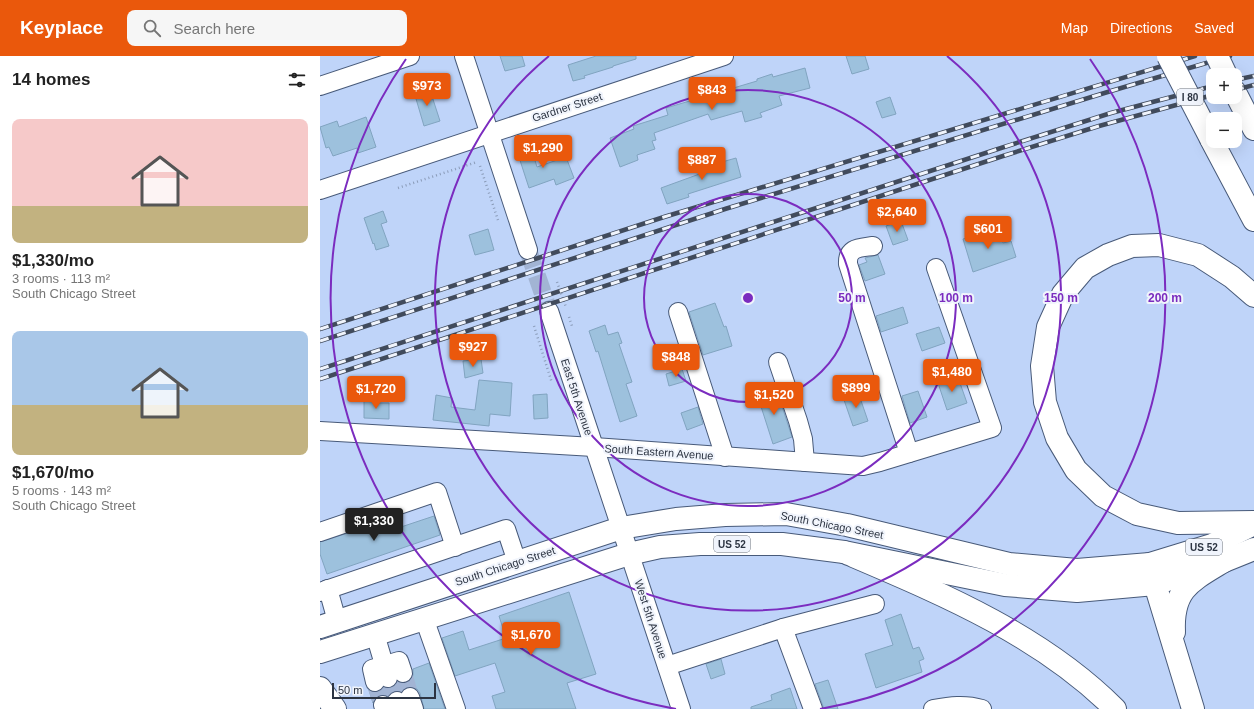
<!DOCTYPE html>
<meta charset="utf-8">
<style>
:root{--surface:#fff;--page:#f6f6f6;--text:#222;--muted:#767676;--accent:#ea580c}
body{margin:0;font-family:Helvetica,sans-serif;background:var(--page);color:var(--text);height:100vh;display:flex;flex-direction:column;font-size:15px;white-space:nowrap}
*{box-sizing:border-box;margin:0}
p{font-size:13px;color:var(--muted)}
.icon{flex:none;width:22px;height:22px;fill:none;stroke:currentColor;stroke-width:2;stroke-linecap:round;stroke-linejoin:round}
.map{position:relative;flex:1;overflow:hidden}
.side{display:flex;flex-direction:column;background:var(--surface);width:320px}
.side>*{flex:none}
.tools{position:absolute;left:886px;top:12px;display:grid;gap:8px}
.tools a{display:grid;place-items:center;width:36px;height:36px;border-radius:8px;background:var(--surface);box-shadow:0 4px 16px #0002;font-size:20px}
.scale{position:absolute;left:12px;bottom:10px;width:104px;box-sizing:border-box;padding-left:4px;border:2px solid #2c3442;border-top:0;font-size:11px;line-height:14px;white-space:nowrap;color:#2c3442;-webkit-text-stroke:3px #f0f4fc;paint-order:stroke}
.price{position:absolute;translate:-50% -34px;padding:0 9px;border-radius:4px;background:var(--accent);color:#fff;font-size:13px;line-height:26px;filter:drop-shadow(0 1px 2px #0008)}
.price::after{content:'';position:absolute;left:50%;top:24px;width:12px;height:9px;margin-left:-6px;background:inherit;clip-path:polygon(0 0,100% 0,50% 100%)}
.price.selected{background:#222;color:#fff}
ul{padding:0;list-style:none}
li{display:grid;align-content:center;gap:8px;height:212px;padding:0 12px}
li span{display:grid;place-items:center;height:124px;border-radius:8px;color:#555}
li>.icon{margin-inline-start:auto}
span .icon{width:72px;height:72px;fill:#fffc;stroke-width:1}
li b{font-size:17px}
h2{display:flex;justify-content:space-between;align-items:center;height:48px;padding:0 12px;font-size:17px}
header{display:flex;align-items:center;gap:24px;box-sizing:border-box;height:56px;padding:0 20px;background:var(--accent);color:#fff}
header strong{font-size:19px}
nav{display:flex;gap:22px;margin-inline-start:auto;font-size:14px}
.search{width:280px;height:36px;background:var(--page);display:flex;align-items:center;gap:10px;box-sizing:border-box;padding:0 14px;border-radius:8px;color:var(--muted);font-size:15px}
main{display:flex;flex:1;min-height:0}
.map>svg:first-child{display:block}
.building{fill:#9dc1dd;stroke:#81a4c0}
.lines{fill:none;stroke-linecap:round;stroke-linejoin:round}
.minor-tunnel{stroke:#a2b4d4;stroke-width:18;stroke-dasharray:18 9;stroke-linecap:butt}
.minor-casing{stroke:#485a79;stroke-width:20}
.major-casing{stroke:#485a79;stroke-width:24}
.highway-casing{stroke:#485a79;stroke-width:24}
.path{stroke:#8b9cb9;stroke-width:2.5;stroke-dasharray:1 3;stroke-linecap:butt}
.minor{stroke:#fff;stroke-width:18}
.major{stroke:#fff;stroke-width:22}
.highway{stroke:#fff;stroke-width:22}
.rail-casing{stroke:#414b5c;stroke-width:4.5}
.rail{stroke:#f0f4fc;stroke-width:3;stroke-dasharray:9;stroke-linecap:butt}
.highway-bridge-casing{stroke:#485a79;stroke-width:24;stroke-linecap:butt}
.highway-bridge{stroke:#fff;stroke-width:22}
.ring{fill:none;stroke:#7b2cbf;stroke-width:2}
.labels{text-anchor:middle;stroke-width:4;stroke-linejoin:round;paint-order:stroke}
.shield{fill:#f0f4fc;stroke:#676e7a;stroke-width:1}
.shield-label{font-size:10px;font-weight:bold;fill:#2c3442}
.street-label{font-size:11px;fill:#2c3442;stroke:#f0f4fc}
.centre{fill:#7b2cbf;stroke:#f0f4fc;stroke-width:2}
.ring-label{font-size:12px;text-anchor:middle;font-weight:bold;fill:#7b2cbf;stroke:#f0f4fc;stroke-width:4;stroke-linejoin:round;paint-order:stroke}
</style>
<header>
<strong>Keyplace</strong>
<div class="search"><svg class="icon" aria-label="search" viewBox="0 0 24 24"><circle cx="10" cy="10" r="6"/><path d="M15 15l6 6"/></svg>Search here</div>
<nav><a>Map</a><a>Directions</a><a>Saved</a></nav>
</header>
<main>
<section class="side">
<h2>14 homes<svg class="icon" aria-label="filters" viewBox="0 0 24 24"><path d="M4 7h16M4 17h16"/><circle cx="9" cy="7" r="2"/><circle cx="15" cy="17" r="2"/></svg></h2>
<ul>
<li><span style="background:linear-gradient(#f6c9c9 70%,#c2b280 0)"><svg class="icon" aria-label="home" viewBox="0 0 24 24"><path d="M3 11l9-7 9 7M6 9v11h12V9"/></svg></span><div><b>$1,330/mo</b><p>3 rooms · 113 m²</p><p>South Chicago Street</p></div></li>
<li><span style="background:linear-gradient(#a9c7e8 60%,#c2b280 0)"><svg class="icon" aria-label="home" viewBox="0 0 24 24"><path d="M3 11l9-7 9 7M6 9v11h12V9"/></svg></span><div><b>$1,670/mo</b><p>5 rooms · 143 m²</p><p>South Chicago Street</p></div></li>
</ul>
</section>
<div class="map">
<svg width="934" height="653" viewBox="0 0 934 653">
<rect width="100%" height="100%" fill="#bfd4f9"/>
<!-- building -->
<g class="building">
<path d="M 180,0 L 202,0 L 205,10 L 185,15 Z"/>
<path d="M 276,0 L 316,0 L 316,3 L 293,10 L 293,11 L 264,20 L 265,22 L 253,25 L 248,9 Z"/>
<path d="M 526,0 L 545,0 L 549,13 L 532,18 Z"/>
<path d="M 485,12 L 490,32 L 459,40 L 462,49 L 440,57 L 442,61 L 425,66 L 422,55 L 391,64 L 388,58 L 334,77 L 336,84 L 332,85 L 335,93 L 317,99 L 318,104 L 300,111 L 290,82 L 314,73 L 313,70 L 348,59 L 346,52 L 437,25 L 437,23 L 452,18 L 453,21 Z"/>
<path d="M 109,31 L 120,65 L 104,70 L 94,36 Z"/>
<path d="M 570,41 L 576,58 L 562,62 L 556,46 Z"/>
<path d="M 46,61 L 56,91 L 38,97 L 37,92 L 13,100 L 9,91 L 6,92 L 0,71 L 17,65 L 19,71 Z"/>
<path d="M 210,88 L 217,111 L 246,101 L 254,122 L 236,129 L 234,123 L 209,132 L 196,92 Z"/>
<path d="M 416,102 L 421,121 L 368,138 L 369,141 L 347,148 L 341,132 L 396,112 L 395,108 Z"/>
<path d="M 63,155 L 67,166 L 61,168 L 69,190 L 56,194 L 54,187 L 53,188 L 44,162 Z"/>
<path d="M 581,165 L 588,184 L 573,189 L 566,170 Z"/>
<path d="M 678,172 L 683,187 L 691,185 L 696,201 L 653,216 L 643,183 Z"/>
<path d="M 168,173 L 174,194 L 155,199 L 149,179 Z"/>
<path d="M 558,199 L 565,218 L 545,225 L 539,209 L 547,206 L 545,202 Z"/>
<path d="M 395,247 L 404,271 L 406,270 L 412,290 L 383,299 L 369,256 Z"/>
<path d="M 583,251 L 588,267 L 561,276 L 556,260 Z"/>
<path d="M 285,269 L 288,279 L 298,276 L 302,287 L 299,288 L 312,326 L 306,328 L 317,360 L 300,366 L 278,295 L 276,296 L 269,275 Z"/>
<path d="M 619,271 L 625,287 L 602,295 L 596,278 Z"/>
<path d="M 161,303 L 163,317 L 145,322 L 143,305 Z"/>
<path d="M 362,313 L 366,325 L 349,330 L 346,318 Z"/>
<path d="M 633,319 L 636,328 L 640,327 L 647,347 L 627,354 L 617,324 Z"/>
<path d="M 159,324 L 192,327 L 190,360 L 170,358 L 169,370 L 113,364 L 116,339 L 132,342 L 131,351 L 155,354 Z"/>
<path d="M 456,332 L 472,381 L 453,388 L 437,338 Z"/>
<path d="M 598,335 L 607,361 L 590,367 L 582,340 Z"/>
<path d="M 538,336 L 548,365 L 533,370 L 523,341 Z"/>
<path d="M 227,338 L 228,362 L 214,363 L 213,339 Z"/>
<path d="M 44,345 L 57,345 L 57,347 L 69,347 L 69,363 L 44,362 Z"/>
<path d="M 378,351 L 383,368 L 367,374 L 361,357 Z"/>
<path d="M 114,460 L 120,479 L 7,518 L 0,498 L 0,486 L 78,461 L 81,471 Z"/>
<path d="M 249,536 L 276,618 L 247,627 L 256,653 L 176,653 L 172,640 L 185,636 L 175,607 L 135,620 L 122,582 L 143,575 L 149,594 L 186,582 L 179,560 Z"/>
<path d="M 581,558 L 593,593 L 599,591 L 604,603 L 599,605 L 602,616 L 556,632 L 545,598 L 573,589 L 565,564 Z"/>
<path d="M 401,603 L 405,618 L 391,623 L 386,608 Z"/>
<path d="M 109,607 L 125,653 L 104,653 L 100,637 L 97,633 L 92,631 L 86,631 L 81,636 L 74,635 L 68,640 L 63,639 L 59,639 L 54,643 L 53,647 L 49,634 L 57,636 L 64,631 L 71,632 L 75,629 L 78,626 L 81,627 L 87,627 L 91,624 L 93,619 L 93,613 Z"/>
<path d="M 508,624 L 518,653 L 504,653 L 495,628 Z"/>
<path d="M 470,632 L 477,653 L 431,653 L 431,651 L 452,644 L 451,639 Z"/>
</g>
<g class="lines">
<!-- minor-tunnel -->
<g class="minor-tunnel">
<path d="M 208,194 L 229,255"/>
<path d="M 83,617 L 90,641"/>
<path d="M 68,622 L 77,645"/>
<path d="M 55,626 L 63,649"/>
</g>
<defs>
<g id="minor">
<path d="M 144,0 L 208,194"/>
<path d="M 0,30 L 90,0"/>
<path d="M 0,134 L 404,0"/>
<path d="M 553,190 C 540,192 527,191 528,208 L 589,397"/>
<path d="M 229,255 L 361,653"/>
<path d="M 358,256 L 405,401"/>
<path d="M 458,306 L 478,365 L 483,383 L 485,406"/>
<path d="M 0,375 L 274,391 L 543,410 L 560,406 L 672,372 L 616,212"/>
<path d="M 0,476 L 117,436 L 135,491"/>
<path d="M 8,533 L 17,565"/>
<path d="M 0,536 L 186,473 L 197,506"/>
<path d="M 104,562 L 136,653"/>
<path d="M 463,572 L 555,548"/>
<path d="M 55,578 L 68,622"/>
<path d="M 347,610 L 463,572 L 493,653"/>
<path d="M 55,626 L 52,613 L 79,605 L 83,617"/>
<path d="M 90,641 L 94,653"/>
<path d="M 77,645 L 79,653"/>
<path d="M 63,649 L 65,653"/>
<path d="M 613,653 C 630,650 645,648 662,653"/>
</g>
<g id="major">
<path d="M 0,571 L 301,472 L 356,463 L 405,459 L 466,458 L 527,469 L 689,508 L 757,514 L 830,508 L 892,489 L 934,468"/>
<path d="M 0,596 L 309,498 L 340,491 L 380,488 L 462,488 L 524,496 L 685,529 L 757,535 L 835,528 L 904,505 L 934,493"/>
<path d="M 0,632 L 15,653"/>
</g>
<g id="highway">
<path d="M 915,36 L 934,73"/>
<path d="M 891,83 L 934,164"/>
<path d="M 934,240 L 912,221 L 878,199 L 839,189 L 812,190 L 788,199 L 765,212 L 743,238 L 728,271 L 722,310 L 725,346 L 737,382 L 756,414 L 783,440 L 817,458 L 858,467 L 934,466"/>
<path d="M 524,496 C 620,537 720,578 795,653"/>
<path d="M 830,508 L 835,528 L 873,653"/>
<path d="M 854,576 C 852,533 871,525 904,505"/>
</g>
</defs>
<!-- minor casing -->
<use href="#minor" class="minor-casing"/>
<!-- major casing -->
<use href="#major" class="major-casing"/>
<!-- highway casing -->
<use href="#highway" class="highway-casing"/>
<!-- path -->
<g class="path">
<path d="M 160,110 L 178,164"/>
<path d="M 78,132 L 157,106"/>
<path d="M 237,226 L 246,251"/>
<path d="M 249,261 L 252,270"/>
<path d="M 214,270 L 232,327"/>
</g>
<!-- minor -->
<use href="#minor" class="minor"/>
<!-- major -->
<use href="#major" class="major"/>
<!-- highway -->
<use href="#highway" class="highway"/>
<defs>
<g id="rail">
<path d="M 915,24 L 934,20"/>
<path d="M 915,34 L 934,29"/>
<path d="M 0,273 L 344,161 L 875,0"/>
<path d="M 0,285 L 405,153 L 791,35 L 910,0"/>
<path d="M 0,313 L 681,92 L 791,57 L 893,30"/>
<path d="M 0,323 L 683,100 L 779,70 L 893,39"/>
</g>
</defs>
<!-- rail casing -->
<use href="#rail" class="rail-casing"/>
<!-- rail -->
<use href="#rail" class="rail"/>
<defs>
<g id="highway-bridge">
<path d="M 848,0 L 891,83"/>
<path d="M 897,0 L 906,19"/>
</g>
</defs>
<!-- highway-bridge casing -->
<use href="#highway-bridge" class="highway-bridge-casing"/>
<!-- highway-bridge -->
<use href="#highway-bridge" class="highway-bridge"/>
</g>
<!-- distance rings -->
<g class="ring">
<circle cx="428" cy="242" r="104"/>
<circle cx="428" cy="242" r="208"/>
<path d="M627 0A313 313 0 1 1 229 0"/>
<path d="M356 653A417 417 0 0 1 86 3M770 3A417 417 0 0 1 500 653"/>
</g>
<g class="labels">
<!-- shield labels -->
<g class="shield">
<rect x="857" y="33" width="26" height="16" rx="3"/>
<rect x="394" y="480" width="36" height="16" rx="3"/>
<rect x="866" y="483" width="36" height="16" rx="3"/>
</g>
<g class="shield-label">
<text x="870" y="45">I 80</text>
<text x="412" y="492">US 52</text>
<text x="884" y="495">US 52</text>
</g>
<!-- street labels -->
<g class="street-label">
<text transform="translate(247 51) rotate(-18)" y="4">Gardner Street</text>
<text transform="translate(257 341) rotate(72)" y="4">East 5th Avenue</text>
<text transform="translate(339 396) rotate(4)" y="4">South Eastern Avenue</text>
<text transform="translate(512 469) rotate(11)" y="4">South Chicago Street</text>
<text transform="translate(185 510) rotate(-18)" y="4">South Chicago Street</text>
<text transform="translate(331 563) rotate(72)" y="4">West 5th Avenue</text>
</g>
</g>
<circle cx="428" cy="242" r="6" class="centre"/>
<g class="ring-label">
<text x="532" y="246">50 m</text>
<text x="636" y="246">100 m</text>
<text x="741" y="246">150 m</text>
<text x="845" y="246">200 m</text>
</g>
</svg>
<div class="tools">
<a>+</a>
<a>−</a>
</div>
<div class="scale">50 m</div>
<b class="price" style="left:107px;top:51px">$973</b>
<b class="price" style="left:392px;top:55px">$843</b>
<b class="price" style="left:223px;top:113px">$1,290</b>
<b class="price" style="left:382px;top:125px">$887</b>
<b class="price" style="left:577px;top:177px">$2,640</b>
<b class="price" style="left:668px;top:194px">$601</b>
<b class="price" style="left:153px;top:312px">$927</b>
<b class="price" style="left:356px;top:322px">$848</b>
<b class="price" style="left:632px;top:337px">$1,480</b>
<b class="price" style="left:536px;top:353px">$899</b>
<b class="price" style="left:56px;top:354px">$1,720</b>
<b class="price" style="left:454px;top:360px">$1,520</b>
<b class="price selected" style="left:54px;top:486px">$1,330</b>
<b class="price" style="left:211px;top:600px">$1,670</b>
</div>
</main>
